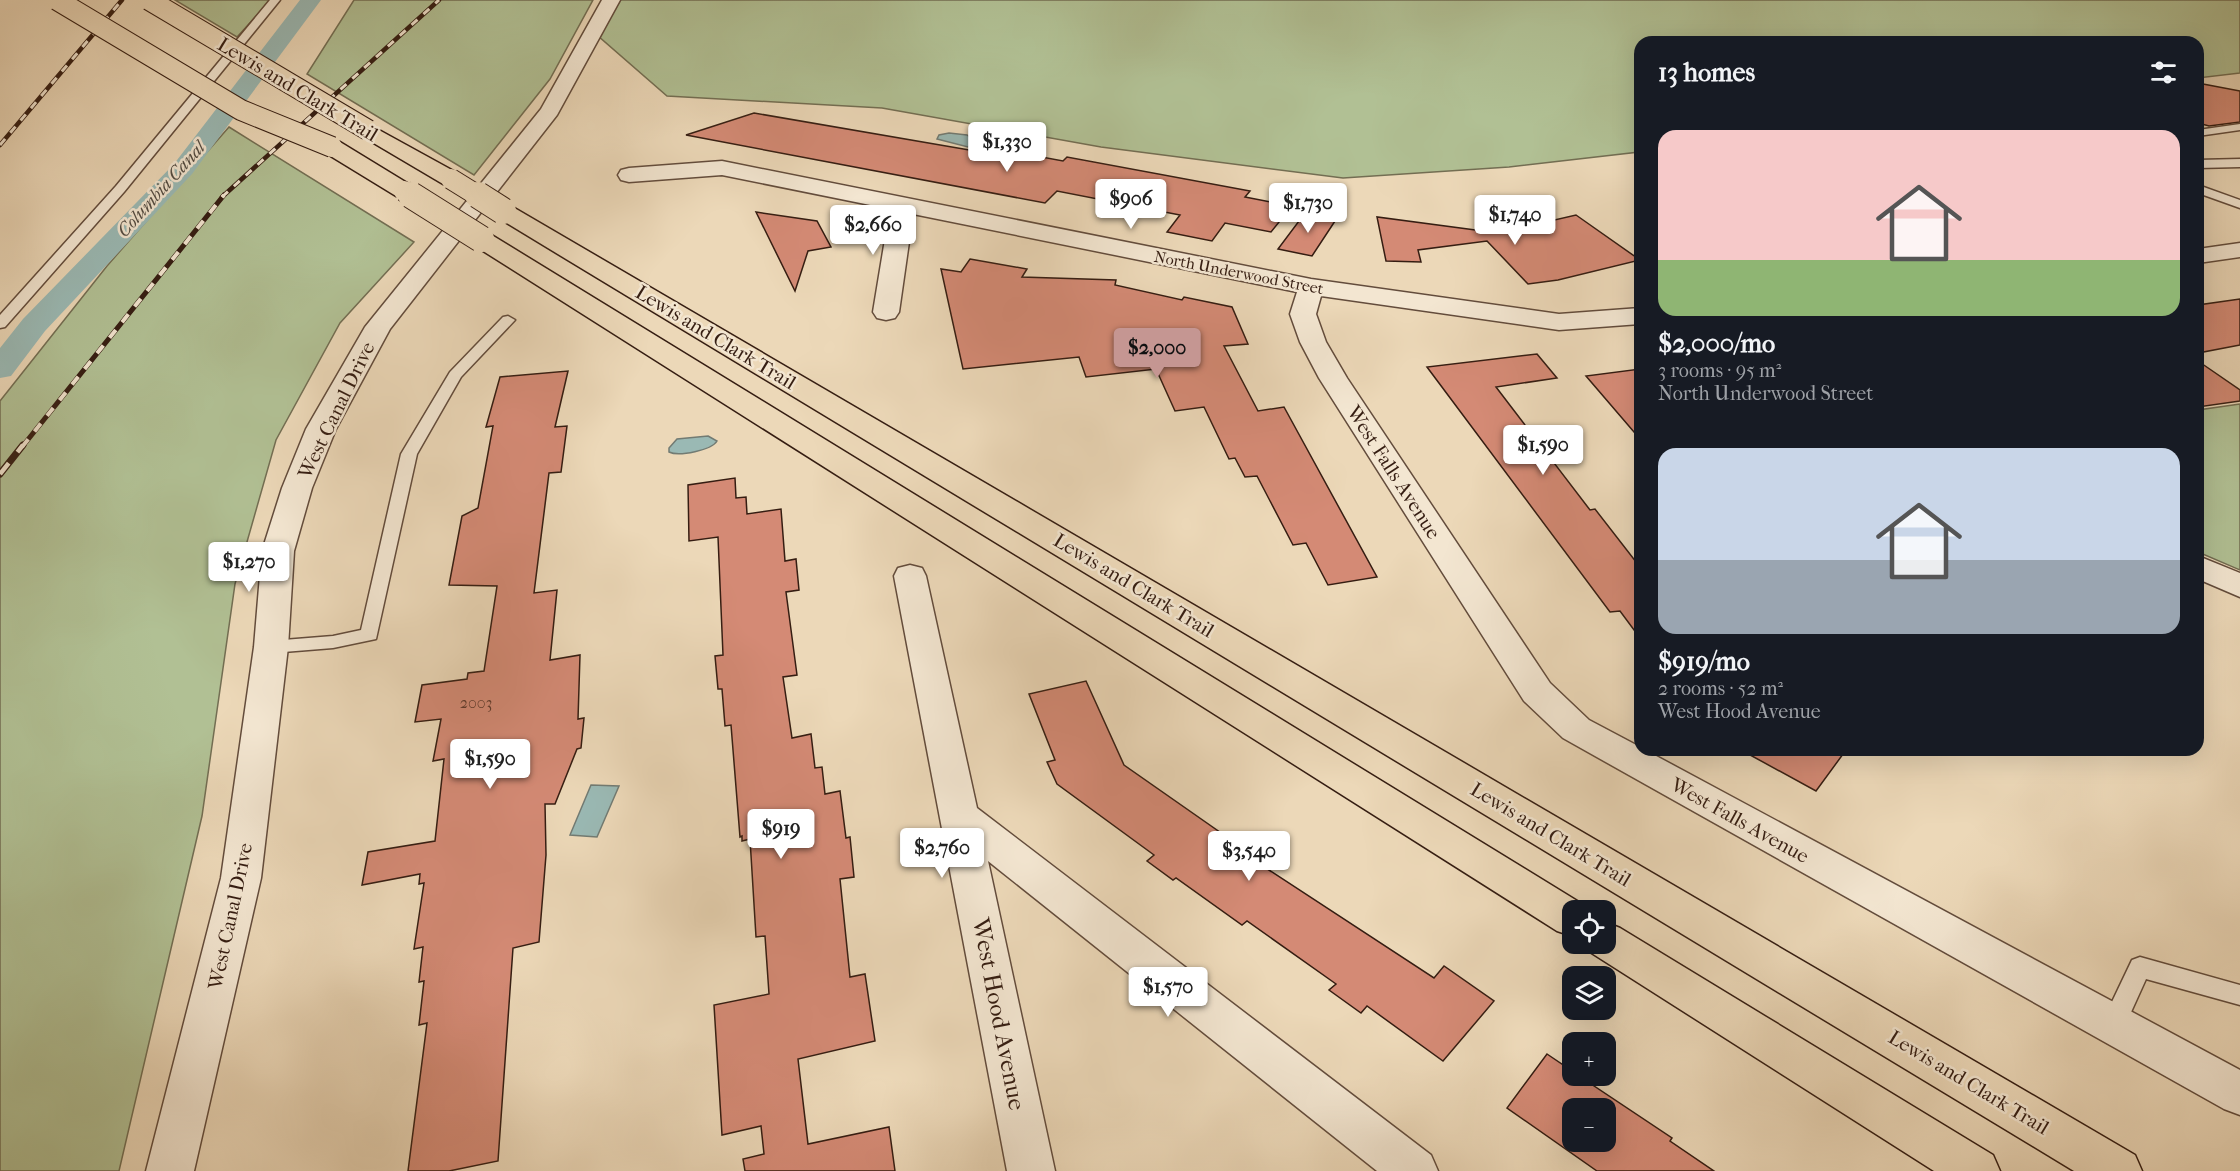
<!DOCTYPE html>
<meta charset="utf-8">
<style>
:root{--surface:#171b24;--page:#20242c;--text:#f1f3f6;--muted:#9ea1a6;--accent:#c59692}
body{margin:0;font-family:"IM FELL French Canon",serif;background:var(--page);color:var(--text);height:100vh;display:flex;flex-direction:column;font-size:22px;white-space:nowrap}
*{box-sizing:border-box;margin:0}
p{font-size:20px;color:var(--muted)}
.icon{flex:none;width:33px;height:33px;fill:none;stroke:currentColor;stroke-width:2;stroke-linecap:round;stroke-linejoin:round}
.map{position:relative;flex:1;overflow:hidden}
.details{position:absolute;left:1634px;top:36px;width:570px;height:720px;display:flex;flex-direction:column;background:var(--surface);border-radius:18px;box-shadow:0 6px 24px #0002}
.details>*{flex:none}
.buttons{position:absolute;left:1562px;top:900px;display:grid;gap:12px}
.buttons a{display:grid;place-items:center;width:54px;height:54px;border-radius:12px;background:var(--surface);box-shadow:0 6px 24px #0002;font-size:30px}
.price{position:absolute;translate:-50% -51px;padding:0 14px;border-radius:6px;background:#fff;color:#222;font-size:20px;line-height:39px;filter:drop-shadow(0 2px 3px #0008)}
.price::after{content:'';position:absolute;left:50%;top:36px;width:18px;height:14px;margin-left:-9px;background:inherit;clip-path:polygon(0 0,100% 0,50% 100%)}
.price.selected{background:var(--accent);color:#111}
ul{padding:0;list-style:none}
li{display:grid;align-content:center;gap:12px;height:318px;padding:0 24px}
li span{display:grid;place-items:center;height:186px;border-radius:18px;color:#555}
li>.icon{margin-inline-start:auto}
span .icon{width:108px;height:108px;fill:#fffc;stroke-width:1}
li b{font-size:26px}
h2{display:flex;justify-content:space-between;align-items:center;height:72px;padding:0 24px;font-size:26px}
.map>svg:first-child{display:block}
.green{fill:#b1c094;stroke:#736e53;stroke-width:1.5}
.water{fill:#9ab9b4;stroke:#727b73;stroke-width:1.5}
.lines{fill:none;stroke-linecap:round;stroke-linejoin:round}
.canal{fill:#9ab9b4;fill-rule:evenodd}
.building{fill:#d48a75;stroke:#351d12;stroke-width:1.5;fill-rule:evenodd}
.service-casing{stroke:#634c3c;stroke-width:3}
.minor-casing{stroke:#634c3c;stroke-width:3}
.tertiary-casing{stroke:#634c3c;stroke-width:3}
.motorway-casing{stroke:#351d12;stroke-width:3}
.service{fill:#f3e6d1;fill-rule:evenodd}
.minor{fill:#f3e6d1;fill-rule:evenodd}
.tertiary{fill:#f3e6d1;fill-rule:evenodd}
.motorway{fill:#ecd8b8;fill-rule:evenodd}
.rail-far2-casing{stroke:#351d12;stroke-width:4.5}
.rail-far1-casing{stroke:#351d12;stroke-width:5}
.rail-casing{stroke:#351d12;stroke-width:7}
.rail-far2{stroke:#f3e6d1;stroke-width:3;stroke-dasharray:8;stroke-linecap:butt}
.rail-far1{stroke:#f3e6d1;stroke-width:4;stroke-dasharray:10;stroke-linecap:butt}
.rail{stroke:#f3e6d1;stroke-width:4.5;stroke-dasharray:14;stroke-linecap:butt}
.motorway-bridge-far1-casing{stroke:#351d12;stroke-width:22;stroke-linecap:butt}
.motorway-bridge-casing{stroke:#351d12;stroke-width:28;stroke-linecap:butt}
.motorway-bridge-far1{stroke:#ecd8b8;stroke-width:20}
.motorway-bridge{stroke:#ecd8b8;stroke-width:26}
.labels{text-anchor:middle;stroke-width:5;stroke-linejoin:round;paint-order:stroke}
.far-street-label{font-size:16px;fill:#351d12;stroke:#f3e6d1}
.number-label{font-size:16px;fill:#5d382b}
.far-water-label{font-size:18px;font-style:italic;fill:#534c43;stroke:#f3e6d1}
.street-label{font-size:20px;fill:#351d12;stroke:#f3e6d1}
.near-street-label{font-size:24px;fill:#351d12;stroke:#f3e6d1}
</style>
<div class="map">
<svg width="2240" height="1171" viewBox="0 0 2240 1171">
<rect width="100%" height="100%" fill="#ecd8b8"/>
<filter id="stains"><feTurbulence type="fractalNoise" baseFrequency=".00333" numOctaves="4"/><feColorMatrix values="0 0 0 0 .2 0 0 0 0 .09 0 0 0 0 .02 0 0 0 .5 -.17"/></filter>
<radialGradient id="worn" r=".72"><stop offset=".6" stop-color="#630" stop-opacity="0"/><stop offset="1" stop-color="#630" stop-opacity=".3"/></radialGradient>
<!-- green -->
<g class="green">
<path d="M 175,0 L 271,0 L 237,37 Z"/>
<path d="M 354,0 L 593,0 L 550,79 L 474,175 L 307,74 Z"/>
<path d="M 618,0 L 2240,0 L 2240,73 L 2198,78 L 2198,42 L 1640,42 L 1639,152 L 1509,167 L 1343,178 L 1101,147 L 882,108 L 667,96 L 597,35 Z"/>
<path d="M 229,127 L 414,242 L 340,323 L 276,440 L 235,584 L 202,816 L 119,1171 L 0,1171 L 0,401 L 107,266 Z"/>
<path d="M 2240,404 L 2240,570 L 2198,552 L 2198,410 Z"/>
</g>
<!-- water -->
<g class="water">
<path d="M 949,133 L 967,135 L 975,141 L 968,147 L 937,139 L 939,135 Z"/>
<path d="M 708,436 L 717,441 C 712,450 679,457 669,452 L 669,448 L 677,439 Z"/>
<path d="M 591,785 L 619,786 L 597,837 L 570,835 Z"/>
</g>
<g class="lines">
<!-- canal -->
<path class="canal" d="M 300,0 L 321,0 L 192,174 L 45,331 L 11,376 L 0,378 L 0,348 L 23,319 L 174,164 Z"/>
</g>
<!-- building -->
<g class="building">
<path d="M 2203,84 L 2240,91 L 2240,122 L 2209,126 L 2198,123 L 2198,103 Z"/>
<path d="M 754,113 L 1004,156 L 1009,151 L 1063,161 L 1067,157 L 1250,191 L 1245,197 L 1292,206 L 1271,232 L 1225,223 L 1212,241 L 1167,232 L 1180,215 L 1057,191 L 1045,203 L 686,135 Z"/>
<path d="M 756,212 L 817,221 L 831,247 L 808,251 L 795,291 Z"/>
<path d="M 1305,213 L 1337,218 L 1312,256 L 1278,249 Z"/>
<path d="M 1576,215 L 1640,260 L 1558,280 L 1528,284 L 1487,241 L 1418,250 L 1421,262 L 1386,261 L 1377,217 L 1498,233 Z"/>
<path d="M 970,259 L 1027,269 L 1022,277 L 1116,280 L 1115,285 L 1182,300 L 1184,297 L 1232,307 L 1248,344 L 1224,346 L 1258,411 L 1284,407 L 1377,577 L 1328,585 L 1306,543 L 1293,545 L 1257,476 L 1245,477 L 1235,458 L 1229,459 L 1204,407 L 1175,411 L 1156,369 L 1086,377 L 1079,357 L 963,369 L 941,269 L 961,272 Z"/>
<path d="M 2240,299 L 2240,345 L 2198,353 L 2198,305 Z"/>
<path d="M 1537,354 L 1557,378 L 1496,387 L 1590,510 L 1595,509 L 1640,567 L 1640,638 L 1620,611 L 1610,612 L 1427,367 Z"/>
<path d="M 2198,361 L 2240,390 L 2240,401 L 2198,407 Z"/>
<path d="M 1640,369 L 1640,439 L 1586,376 Z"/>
<path d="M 568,371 L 555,427 L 567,426 L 561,472 L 549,473 L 534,593 L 557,590 L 550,660 L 580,655 L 578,719 L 584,718 L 581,748 L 577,749 L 555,804 L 545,804 L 546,855 L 539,942 L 513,948 L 498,1161 L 449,1171 L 408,1171 L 427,1023 L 419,1025 L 424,981 L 419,982 L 423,947 L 414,949 L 424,883 L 419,884 L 420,874 L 362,885 L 368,852 L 435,841 L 444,759 L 433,761 L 441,719 L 415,722 L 422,685 L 467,679 L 468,673 L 484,671 L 497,586 L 449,585 L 462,516 L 478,508 L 493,426 L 486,427 L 500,377 Z"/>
<path d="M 735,478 L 736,498 L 746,497 L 747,514 L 781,509 L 785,561 L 796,559 L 799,590 L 786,592 L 797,675 L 783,677 L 792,738 L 811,734 L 815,768 L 822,767 L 825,794 L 840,791 L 846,838 L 850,837 L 854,877 L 840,879 L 850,977 L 865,974 L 875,1041 L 798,1059 L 808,1144 L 889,1127 L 895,1171 L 745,1171 L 743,1159 L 764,1154 L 761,1126 L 722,1135 L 714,1005 L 769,994 L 765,936 L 756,937 L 750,839 L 742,841 L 742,836 L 740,837 L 731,725 L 725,726 L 722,689 L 718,689 L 715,656 L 723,655 L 718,537 L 689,541 L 688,485 Z"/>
<path d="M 1086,681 L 1124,765 L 1224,835 L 1220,838 L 1434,978 L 1444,966 L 1494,1001 L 1443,1061 L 1367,1006 L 1361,1013 L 1329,990 L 1336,984 L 1247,921 L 1242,925 L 1176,878 L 1173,880 L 1147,861 L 1154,855 L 1057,784 L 1047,762 L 1055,760 L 1029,694 Z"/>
<path d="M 1741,750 L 1846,750 L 1816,791 Z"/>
<path d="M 1547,1054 L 1572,1071 L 1572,1076 L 1579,1076 L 1672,1138 L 1670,1141 L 1714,1171 L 1597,1171 L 1507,1108 ZM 1572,1108 L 1605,1108 L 1605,1142 L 1572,1142 Z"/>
</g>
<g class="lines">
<defs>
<g id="service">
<path d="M 270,0 L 280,0 L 124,192 L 5,327 L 0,328 L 0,315 L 116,186 Z"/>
<path d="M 2240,124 L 2240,130 L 2198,136 L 2198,130 Z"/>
<path d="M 2240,159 L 2240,167 L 2198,168 L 2198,160 Z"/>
<path d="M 2198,185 L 2240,200 L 2240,208 L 2198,193 Z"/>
<path d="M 508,316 L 515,320 L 461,377 L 417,454 L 376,639 L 333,648 L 271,653 L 264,652 L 262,647 L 264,642 L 271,641 L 333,636 L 361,630 L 401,454 L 450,372 L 503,317 Z"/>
<path d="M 2140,957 L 2240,985 L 2240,1005 L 2146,979 L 2122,1032 L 2113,1036 L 2104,1032 L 2101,1025 L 2132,960 Z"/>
</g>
<g id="minor">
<path d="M 722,161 L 1311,279 L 1559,314 L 1640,308 L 1640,324 L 1559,330 L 1321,296 L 1316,314 L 1326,342 L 1347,378 L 1550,683 L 1589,720 L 1640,747 L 1640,750 L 1645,750 L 2240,1070 L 2240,1115 L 2224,1109 L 1563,738 L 1524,701 L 1319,378 L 1300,342 L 1290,314 L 1297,292 L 913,214 L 899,312 L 895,318 L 886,320 L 877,318 L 873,312 L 890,209 L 722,175 L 629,182 L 621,180 L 618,175 L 621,170 L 629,168 Z"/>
<path d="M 2240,243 L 2240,257 L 2198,263 L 2198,249 Z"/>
<path d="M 2198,556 L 2240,573 L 2240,597 L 2198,579 Z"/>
<path d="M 910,565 L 922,568 L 926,576 L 977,808 L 1431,1155 L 1438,1171 L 1377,1171 L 988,861 L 1055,1171 L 1007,1171 L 894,576 L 898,568 Z"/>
</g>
<path id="tertiary" d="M 602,0 L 620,0 L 557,115 L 390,329 L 336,429 L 312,488 L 294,551 L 288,647 L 261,878 L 194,1171 L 146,1171 L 221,878 L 254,647 L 262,551 L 282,488 L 306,429 L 365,327 L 541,109 Z"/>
<g id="motorway">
<path d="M 368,124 L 459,174 L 462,179 L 459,184 L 443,184 L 360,135 L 357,130 L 360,125 Z"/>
<path d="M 332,140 L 340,142 L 412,186 L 415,191 L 412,196 L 396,196 L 324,152 L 321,147 L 324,142 Z"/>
<path d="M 503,204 L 511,206 L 2135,1155 L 2142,1171 L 2074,1171 L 495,216 L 491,211 L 495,206 Z"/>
<path d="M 481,232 L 490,234 L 1587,907 L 1588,910 L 1572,910 L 1572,936 L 1557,931 L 472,244 L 469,239 L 472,234 Z"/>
<path d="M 1605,922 L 1620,928 L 1993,1155 L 2000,1171 L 1934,1171 L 1590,952 L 1586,944 L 1605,944 Z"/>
</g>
</defs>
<!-- service casing -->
<use href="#service" class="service-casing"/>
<!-- minor casing -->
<use href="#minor" class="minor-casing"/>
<!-- tertiary casing -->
<use href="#tertiary" class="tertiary-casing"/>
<!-- motorway casing -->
<use href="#motorway" class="motorway-casing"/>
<!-- service -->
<use href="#service" class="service"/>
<!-- minor -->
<use href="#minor" class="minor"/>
<!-- tertiary -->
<use href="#tertiary" class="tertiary"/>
<!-- motorway -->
<use href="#motorway" class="motorway"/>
<defs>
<g id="rail-far2">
<path d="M 0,145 L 122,0"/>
<path d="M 222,197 L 439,0"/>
</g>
<path id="rail-far1" d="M 22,447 L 224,195"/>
<path id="rail" d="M 0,474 L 23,445"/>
</defs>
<!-- rail-far2 casing -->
<use href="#rail-far2" class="rail-far2-casing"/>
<!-- rail-far1 casing -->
<use href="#rail-far1" class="rail-far1-casing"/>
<!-- rail casing -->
<use href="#rail" class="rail-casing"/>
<!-- rail-far2 -->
<use href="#rail-far2" class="rail-far2"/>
<!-- rail-far1 -->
<use href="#rail-far1" class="rail-far1"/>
<!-- rail -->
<use href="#rail" class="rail"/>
<defs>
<g id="motorway-bridge-far1">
<path d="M 57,0 L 241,110 L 332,147"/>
<path d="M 149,0 L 368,130"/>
<path d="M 451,179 L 480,197"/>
<path d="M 404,191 L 413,197"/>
</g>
<g id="motorway-bridge">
<path d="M 411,195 L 481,239"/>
<path d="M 478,195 L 503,211"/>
</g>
</defs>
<!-- motorway-bridge-far1 casing -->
<use href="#motorway-bridge-far1" class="motorway-bridge-far1-casing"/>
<!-- motorway-bridge casing -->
<use href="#motorway-bridge" class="motorway-bridge-casing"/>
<!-- motorway-bridge-far1 -->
<use href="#motorway-bridge-far1" class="motorway-bridge-far1"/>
<!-- motorway-bridge -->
<use href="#motorway-bridge" class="motorway-bridge"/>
</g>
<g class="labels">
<!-- far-street labels -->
<g class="far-street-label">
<text transform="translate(1239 272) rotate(11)" y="6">North Underwood Street</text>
</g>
<!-- number labels -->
<g class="number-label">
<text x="476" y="708">2003</text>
</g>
<!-- far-water labels -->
<g class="far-water-label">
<text transform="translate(161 189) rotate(-48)" y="6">Columbia Canal</text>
</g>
<!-- street labels -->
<g class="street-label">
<text transform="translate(298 89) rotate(31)" y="7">Lewis and Clark Trail</text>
<text transform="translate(716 337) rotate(31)" y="7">Lewis and Clark Trail</text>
<text transform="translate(336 410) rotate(-64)" y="7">West Canal Drive</text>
<text transform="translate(1394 472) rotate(57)" y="7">West Falls Avenue</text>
<text transform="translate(1134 585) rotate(31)" y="7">Lewis and Clark Trail</text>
<text transform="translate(1740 820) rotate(29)" y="7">West Falls Avenue</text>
<text transform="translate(1551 834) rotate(31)" y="7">Lewis and Clark Trail</text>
<text transform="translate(230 916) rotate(-78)" y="7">West Canal Drive</text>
<text transform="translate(1969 1082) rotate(31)" y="7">Lewis and Clark Trail</text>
</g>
<!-- near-street labels -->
<g class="near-street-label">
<text transform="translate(999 1014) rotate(79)" y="8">West Hood Avenue</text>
</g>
</g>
<rect width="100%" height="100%" filter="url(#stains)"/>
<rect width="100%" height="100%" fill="url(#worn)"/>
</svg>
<div class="buttons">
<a><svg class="icon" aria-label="locate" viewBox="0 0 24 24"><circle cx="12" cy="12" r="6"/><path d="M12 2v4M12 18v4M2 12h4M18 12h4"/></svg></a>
<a><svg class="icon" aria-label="layers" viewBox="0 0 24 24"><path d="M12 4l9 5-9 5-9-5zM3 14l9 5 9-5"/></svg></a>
<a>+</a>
<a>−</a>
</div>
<b class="price" style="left:1007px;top:173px">$1,330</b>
<b class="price" style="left:1131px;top:230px">$906</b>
<b class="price" style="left:1308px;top:234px">$1,730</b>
<b class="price" style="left:1515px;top:246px">$1,740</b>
<b class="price" style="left:873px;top:256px">$2,660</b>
<b class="price selected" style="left:1157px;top:379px">$2,000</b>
<b class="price" style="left:1543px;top:476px">$1,590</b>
<b class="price" style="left:249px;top:593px">$1,270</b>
<b class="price" style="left:490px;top:790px">$1,590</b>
<b class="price" style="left:781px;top:860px">$919</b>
<b class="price" style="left:942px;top:879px">$2,760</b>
<b class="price" style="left:1249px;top:882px">$3,540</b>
<b class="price" style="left:1168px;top:1018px">$1,570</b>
<section class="details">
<h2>13 homes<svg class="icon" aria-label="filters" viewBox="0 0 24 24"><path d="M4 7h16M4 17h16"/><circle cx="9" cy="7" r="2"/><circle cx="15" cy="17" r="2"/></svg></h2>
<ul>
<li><span style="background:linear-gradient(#f6c9c9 70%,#8fb573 0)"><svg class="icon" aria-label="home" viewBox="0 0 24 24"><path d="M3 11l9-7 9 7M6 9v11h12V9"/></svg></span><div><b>$2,000/mo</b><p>3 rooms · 95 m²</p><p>North Underwood Street</p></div></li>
<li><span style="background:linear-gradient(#c9d6e8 60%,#9aa5b1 0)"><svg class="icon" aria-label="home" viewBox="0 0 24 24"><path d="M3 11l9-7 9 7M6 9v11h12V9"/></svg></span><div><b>$919/mo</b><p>2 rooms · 52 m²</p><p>West Hood Avenue</p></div></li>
</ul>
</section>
</div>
